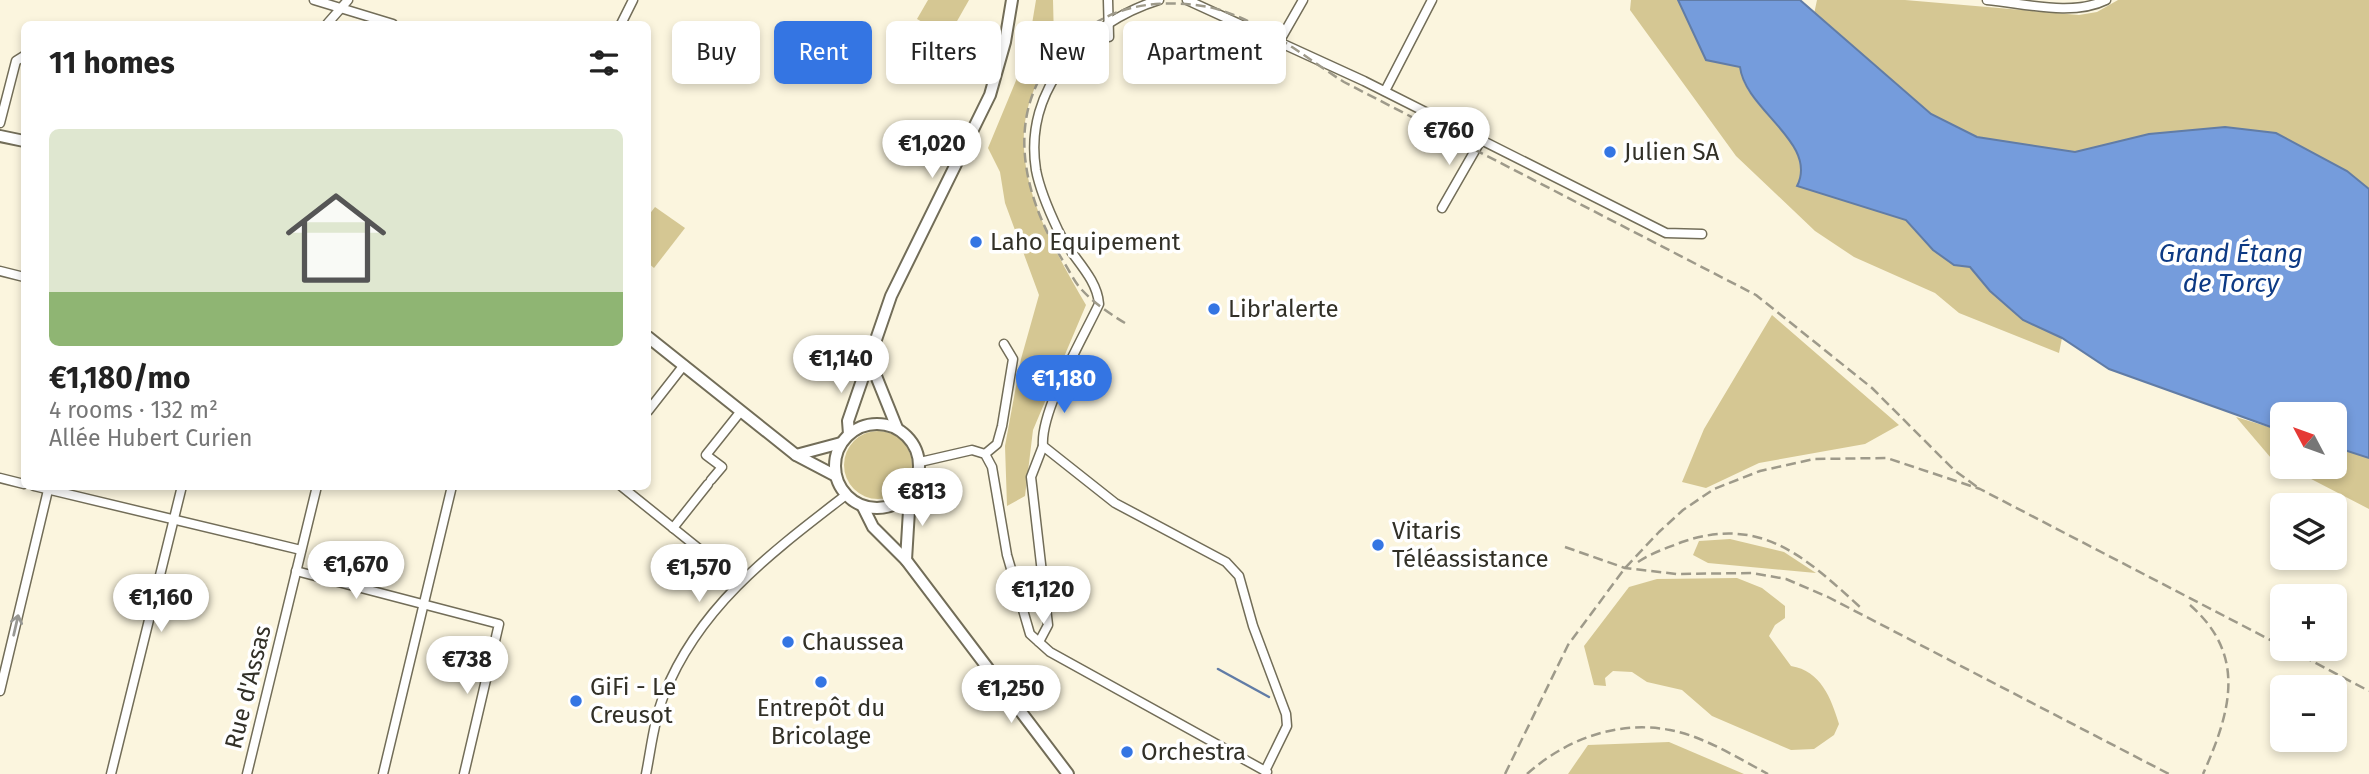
<!DOCTYPE html>
<meta charset="utf-8">
<style>
:root{--surface:#fff;--page:#f2f2f2;--text:#222;--muted:#767676;--accent:#3475e3}
body{margin:0;font-family:"Fira Sans",sans-serif;background:var(--page);color:var(--text);height:100vh;display:flex;flex-direction:column;font-size:26px;white-space:nowrap}
*{box-sizing:border-box;margin:0}
p{font-size:23px;color:var(--muted)}
.icon{flex:none;width:38px;height:38px;fill:none;stroke:currentColor;stroke-width:2;stroke-linecap:round;stroke-linejoin:round}
.map{position:relative;flex:1;overflow:hidden}
.sheet{position:absolute;left:21px;top:21px;width:630px;height:469px;display:flex;flex-direction:column;background:var(--surface);border-radius:10px;box-shadow:0 4px 10px #0003}
.sheet>*{flex:none}
.banner{position:absolute;left:672px;top:21px;width:665px;height:63px;display:flex;gap:14px}
.needle{width:46px;rotate:311deg}
.controls{position:absolute;left:2270px;top:402px;display:grid;gap:14px}
.controls a{display:grid;place-items:center;width:77px;height:77px;border-radius:10px;background:var(--surface);box-shadow:0 4px 10px #0003;font-size:35px}
.price{position:absolute;translate:-50% -60px;padding:0 16px;border-radius:24px;background:#fff;color:#222;font-size:23px;line-height:46px;filter:drop-shadow(0 2px 4px #0008)}
.price::after{content:'';position:absolute;left:50%;top:42px;width:21px;height:16px;margin-left:-10px;background:inherit;clip-path:polygon(0 0,100% 0,50% 100%)}
.price.active{background:var(--accent);color:#fff}
ul{padding:0;list-style:none}
li{display:grid;align-content:center;gap:14px;height:371px;padding:0 28px}
li span{display:grid;place-items:center;height:217px;border-radius:10px;color:#555}
li>.icon{margin-inline-start:auto}
span .icon{width:126px;height:126px;fill:#fffc;stroke-width:1}
li b{font-size:30px}
h2{display:flex;justify-content:space-between;align-items:center;height:84px;padding:0 28px;font-size:30px}
.tag{padding:0 24px;border-radius:10px;background:var(--surface);box-shadow:0 4px 10px #0003;font-size:24px;line-height:63px}
.tag.active{background:var(--accent);color:#fff}
.map>svg:first-child{display:block}
.green{fill:#d5c793}
.water{fill:#759cdc;stroke:#617ca6;stroke-width:2}
.lines{fill:none;stroke-linecap:round;stroke-linejoin:round}
.stream{stroke:#617ca6;stroke-width:2.5}
.street-casing{stroke:#726d58;stroke-width:11}
.secondary-casing{stroke:#726d58;stroke-width:14}
.street{stroke:#fff;stroke-width:8}
.secondary{stroke:#fff;stroke-width:10}
.rail{stroke:#9e9a8a;stroke-width:2.5;stroke-dasharray:10 5;stroke-linecap:butt}
.oneway{stroke:#989893}
.poi-dot{fill:#3475e3;stroke:#fff;stroke-width:2.5}
.labels{text-anchor:middle;stroke-width:7;stroke-linejoin:round;paint-order:stroke}
.poi-label{font-size:24px;fill:#323027;stroke:#fff;text-anchor:start}
.street-label{font-size:24px;fill:#323027;stroke:#fff}
.water-label{font-size:26px;font-style:italic;fill:#0d3a84;stroke:#fff}
</style>
<div class="map">
<svg width="2369" height="774" viewBox="0 0 2369 774">
<rect width="100%" height="100%" fill="#fbf5de"/>
<!-- green -->
<g class="green">
<path d="M 928,0 L 969,0 L 948,37 L 917,19 Z"/>
<path d="M 1036,0 L 1053,0 L 1054,40 L 1069,39 C 984,125 1036,219 1086,305 L 1033,430 L 1025,496 L 1007,506 L 1005,446 L 1021,359 L 1039,295 L 1005,203 L 1000,172 L 988,148 L 1027,54 Z"/>
<path d="M 1631,0 L 1678,0 L 1706,60 L 1740,67 C 1744,112 1817,138 1797,186 L 1906,220 L 1922,239 L 1954,265 L 1970,267 C 1998,302 2022,319 2062,338 L 2059,353 L 1959,313 L 1935,293 L 1854,257 L 1815,231 L 1736,156 L 1630,10 Z"/>
<path d="M 1817,0 L 1905,0 L 2079,15 L 2097,12 L 2118,0 L 2369,0 L 2369,189 L 2276,133 L 2225,127 L 2149,134 L 2075,152 L 1977,137 L 1931,114 L 1814,14 Z"/>
<path d="M 655,207 L 685,228 L 654,268 L 648,263 L 648,216 Z"/>
<path d="M 1772,315 L 1899,425 L 1865,444 L 1759,463 L 1706,488 L 1682,482 L 1704,429 Z"/>
<path d="M 2236,417 L 2282,431 L 2282,464 L 2271,458 Z"/>
<circle cx="878" cy="465" r="34"/>
<path d="M 2335,447 L 2369,458 L 2369,509 L 2288,467 L 2334,467 Z"/>
<path d="M 1730,539 L 1784,552 L 1816,573 L 1708,563 L 1693,555 L 1699,541 Z"/>
<path d="M 1737,578 L 1762,588 L 1785,606 L 1785,618 L 1775,625 L 1769,636 L 1791,666 C 1821,671 1831,698 1839,724 L 1834,735 L 1814,749 L 1791,750 L 1712,716 L 1682,690 L 1647,682 L 1632,672 L 1613,671 L 1605,678 L 1606,686 L 1594,685 L 1584,646 L 1629,587 L 1657,579 Z"/>
<path d="M 1669,742 L 1744,774 L 1568,774 L 1588,745 Z"/>
</g>
<!-- water -->
<path class="water" d="M 1678,0 L 1800,0 L 1931,114 L 1977,137 L 2075,152 L 2149,134 L 2225,127 L 2276,133 L 2347,171 L 2369,189 L 2369,458 L 2335,447 L 2334,415 L 2282,415 L 2282,431 L 2109,369 L 2062,338 L 2023,320 L 1990,291 L 1970,267 L 1954,265 L 1933,250 L 1906,220 L 1797,186 C 1819,143 1745,110 1740,67 L 1706,60 Z"/>
<g class="lines">
<!-- stream -->
<path class="stream" d="M 1218,669 L 1269,697"/>
<defs>
<g id="street">
<path d="M 314,0 L 393,24"/>
<path d="M 1108,0 L 1109,37"/>
<path d="M 1159,0 C 1085,23 1023,88 1036,170 C 1040,191 1049,211 1058,230 C 1069,255 1097,276 1099,304 C 1083,338 1040,411 1043,446 L 1115,503 L 1226,562 L 1239,576 L 1253,626 L 1286,714 L 1287,726 L 1265,771"/>
<path d="M 1187,0 L 1364,81 L 1666,233 L 1702,234"/>
<path d="M 1987,0 C 2023,3 2072,17 2106,0"/>
<path d="M 327,24 L 348,0"/>
<path d="M 621,24 L 633,0"/>
<path d="M 1279,42 L 1303,0"/>
<path d="M 1385,91 L 1432,0"/>
<path d="M 0,123 L 16,61 L 24,56"/>
<path d="M 1442,208 L 1481,140"/>
<path d="M 0,271 L 24,277"/>
<path d="M 648,411 L 684,365"/>
<path d="M 985,454 L 997,444 L 1002,426 L 1013,359 L 1004,344"/>
<path d="M 920,462 L 972,450 L 985,454 L 992,467 L 1007,555 L 1030,634 L 1050,652 L 1267,772"/>
<path d="M 0,478 L 24,484"/>
<path d="M 711,480 L 722,467 L 706,455 L 741,411"/>
<path d="M 34,486 L 301,550"/>
<path d="M 621,486 L 739,581"/>
<path d="M 673,528 L 708,484"/>
<path d="M 296,571 L 499,624 L 464,774"/>
<path d="M 1039,642 L 1048,625 L 1031,477 L 1043,446"/>
<path d="M 0,691 L 49,486"/>
<path d="M 111,774 L 182,486"/>
<path d="M 247,774 L 317,486"/>
<path d="M 383,774 L 452,486"/>
<path d="M 646,774 C 651,749 654,719 664,695 C 699,606 772,552 846,495"/>
</g>
<g id="secondary">
<path d="M 0,136 L 24,141"/>
<path d="M 648,337 L 796,455 L 836,476"/>
<path d="M 870,361 L 897,428"/>
<circle cx="877" cy="466" r="42"/>
<path d="M 849,434 L 848,421 L 891,296 L 990,95 L 1005,42 L 1012,0"/>
<path d="M 796,455 L 841,443"/>
<path d="M 863,507 L 873,527 L 906,560 L 1068,774"/>
<path d="M 906,560 L 910,494"/>
</g>
</defs>
<!-- street casing -->
<use href="#street" class="street-casing"/>
<!-- secondary casing -->
<use href="#secondary" class="secondary-casing"/>
<!-- street -->
<use href="#street" class="street"/>
<!-- secondary -->
<use href="#secondary" class="secondary"/>
<!-- rail -->
<g class="rail">
<path d="M 1125,323 C 1110,314 1094,303 1082,290 C 1075,283 1070,272 1065,264 C 1032,212 1008,142 1038,82 C 1050,58 1070,40 1092,25 C 1127,2 1169,0 1209,7 C 1260,19 1301,55 1344,82 L 1756,295 L 1872,388 L 1954,470 L 1980,489"/>
<path d="M 1565,547 L 1625,568 L 1677,574 L 1752,573 L 1786,579 L 1828,597 L 2169,774"/>
<path d="M 1638,562 C 1651,553 1667,548 1682,542 C 1761,515 1805,557 1860,607"/>
<path d="M 2190,605 C 2248,656 2230,713 2203,774"/>
<path d="M 2289,649 L 2369,691"/>
<path d="M 1505,774 L 1568,645 L 1625,568 L 1659,532 L 1683,510 L 1714,489 L 1760,471 L 1814,459 L 1887,458 L 1980,489 L 2282,646"/>
<path d="M 1527,774 C 1566,739 1618,720 1670,730 C 1703,736 1738,758 1768,774"/>
</g>
</g>
<!-- one-way arrows -->
<defs><path id="oneway-shaft" d="M-6 0H5M1.5-3L5.5 0L1.5 3" fill="none" stroke-width="1.6" stroke-linecap="round" stroke-linejoin="round" transform="scale(1.75)"/></defs>
<use class="oneway" href="#oneway-shaft" transform="translate(16 625) rotate(-77)"/>
<!-- markers -->
<g class="poi-dot">
<circle cx="1610" cy="152" r="7"/>
<circle cx="976" cy="242" r="7"/>
<circle cx="1214" cy="309" r="7"/>
<circle cx="1378" cy="545" r="7"/>
<circle cx="788" cy="642" r="7"/>
<circle cx="821" cy="682" r="7"/>
<circle cx="576" cy="701" r="7"/>
<circle cx="1127" cy="752" r="7"/>
</g>
<g class="labels">
<!-- poi labels -->
<g class="poi-label">
<text x="1624" y="160">Julien SA</text>
<text x="990" y="250">Laho Equipement</text>
<text x="1228" y="317">Libr'alerte</text>
<text x="1392" y="539">Vitaris<tspan x="1392" dy="28">Téléassistance</tspan></text>
<text x="802" y="650">Chaussea</text>
<text x="590" y="695">GiFi - Le<tspan x="590" dy="28">Creusot</tspan></text>
<text x="821" y="716" text-anchor="middle">Entrepôt du<tspan x="821" dy="28">Bricolage</tspan></text>
<text x="1141" y="760">Orchestra</text>
</g>
<!-- street labels -->
<g class="street-label">
<text transform="translate(248 687) rotate(-76)" y="8">Rue d'Assas</text>
</g>
<!-- water labels -->
<g class="water-label">
<text x="2231" y="262">Grand Étang<tspan x="2231" dy="30">de Torcy</tspan></text>
</g>
</g>
</svg>
<div class="controls">
<a><svg class="needle" viewBox="-14 -14 28 28"><path d="M0-13l5 13h-10z" fill="#e53935"/><path d="M0 13l5-13h-10z" fill="#767676"/></svg></a>
<a><svg class="icon" aria-label="layers" viewBox="0 0 24 24"><path d="M12 4l9 5-9 5-9-5zM3 14l9 5 9-5"/></svg></a>
<a>+</a>
<a>−</a>
</div>
<b class="price" style="left:1449px;top:167px">€760</b>
<b class="price" style="left:932px;top:180px">€1,020</b>
<b class="price" style="left:841px;top:395px">€1,140</b>
<b class="price active" style="left:1064px;top:415px">€1,180</b>
<b class="price" style="left:922px;top:528px">€813</b>
<b class="price" style="left:356px;top:601px">€1,670</b>
<b class="price" style="left:699px;top:604px">€1,570</b>
<b class="price" style="left:1043px;top:626px">€1,120</b>
<b class="price" style="left:161px;top:634px">€1,160</b>
<b class="price" style="left:467px;top:696px">€738</b>
<b class="price" style="left:1011px;top:725px">€1,250</b>
<div class="banner">
<a class="tag">Buy</a>
<a class="tag active">Rent</a>
<a class="tag">Filters</a>
<a class="tag">New</a>
<a class="tag">Apartment</a>
</div>
<section class="sheet">
<h2>11 homes<svg class="icon" aria-label="filters" viewBox="0 0 24 24"><path d="M4 7h16M4 17h16"/><circle cx="9" cy="7" r="2"/><circle cx="15" cy="17" r="2"/></svg></h2>
<ul>
<li><span style="background:linear-gradient(#dfe7d0 75%,#8fb573 0)"><svg class="icon" aria-label="home" viewBox="0 0 24 24"><path d="M3 11l9-7 9 7M6 9v11h12V9"/></svg></span><div><b>€1,180/mo</b><p>4 rooms · 132 m²</p><p>Allée Hubert Curien</p></div></li>
</ul>
</section>
</div>
